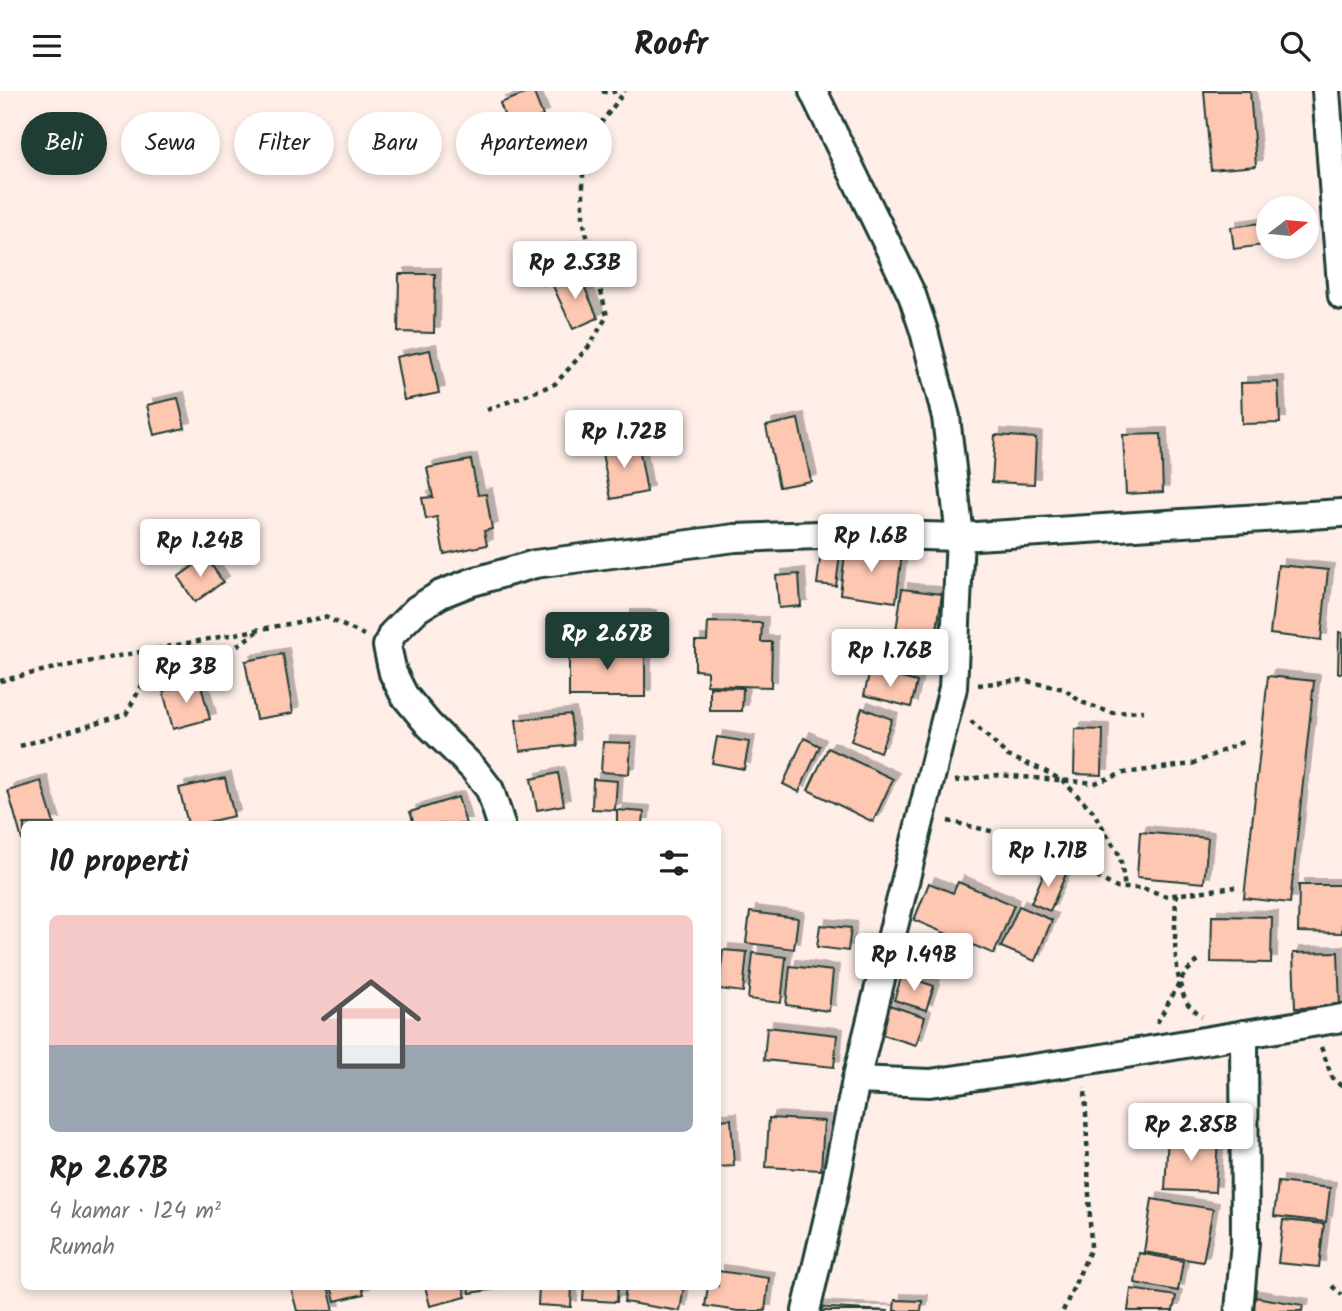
<!DOCTYPE html>
<html lang="id">
<meta charset="utf-8">
<style>
:root{--surface:#fff;--page:#f6f6f6;--text:#202124;--muted:#757577;--line:#e0e0e0;--accent:#1f3d34}
body{margin:0;font-family:Kalam,sans-serif;background:var(--page);color:var(--text);height:100vh;display:flex;flex-direction:column;font-size:26px;white-space:nowrap}
*{box-sizing:border-box;margin:0}
p{font-size:23px;color:var(--muted)}
.icon{flex:none;width:38px;height:38px;fill:none;stroke:currentColor;stroke-width:2;stroke-linecap:round;stroke-linejoin:round}
.map{position:relative;flex:1;overflow:hidden}
.side{position:absolute;left:21px;top:730px;width:700px;height:469px;display:flex;flex-direction:column;background:var(--surface);border-radius:10px;box-shadow:0 4px 10px #0003}
.side>*{flex:none}
.guide{position:absolute;left:21px;top:21px;width:700px;height:63px;display:flex;gap:14px}
.needle{width:46px;rotate:74deg}
.tools{position:absolute;left:1256px;top:105px;display:grid;gap:14px}
.tools a{display:grid;place-items:center;width:63px;height:63px;border-radius:50%;background:var(--surface);box-shadow:0 4px 10px #0003;font-size:35px}
.price{position:absolute;translate:-50% -60px;padding:0 16px;border-radius:7px;background:#fff;color:#222;font-size:23px;line-height:46px;filter:drop-shadow(0 2px 4px #0008)}
.price::after{content:'';position:absolute;left:50%;top:42px;width:21px;height:16px;margin-left:-10px;background:inherit;clip-path:polygon(0 0,100% 0,50% 100%)}
.price.active{background:var(--accent);color:#fff}
ul{padding:0;list-style:none}
li{display:grid;align-content:center;gap:14px;height:371px;padding:0 28px}
li+li{border-top:2px solid var(--line)}
li span{display:grid;place-items:center;height:217px;border-radius:10px;color:#555}
li>.icon{margin-inline-start:auto}
span .icon{width:126px;height:126px;fill:#fffc;stroke-width:1}
li b{font-size:30px}
h2{display:flex;justify-content:space-between;align-items:center;height:84px;padding:0 28px;font-size:30px}
.chip{padding:0 24px;border-radius:32px;background:var(--surface);box-shadow:0 4px 10px #0003;font-size:24px;line-height:63px}
.chip.active{background:var(--accent);color:#fff}
header{display:flex;justify-content:space-between;align-items:center;height:91px;padding:0 28px;background:var(--surface);font-size:32px;font-weight:700}
.map>svg:first-child{display:block}
.building{fill:#fec7b2;stroke:#1f3d34;stroke-width:2;filter:url(#shadow)}
.lines{fill:none;stroke-linecap:round;stroke-linejoin:round}
.street-casing{stroke:#1f3d34;stroke-width:32}
.path{stroke:#1f3d34;stroke-width:4.5;stroke-dasharray:5 5;stroke-linecap:butt}
.street{stroke:#fff;stroke-width:26}
</style>
<header><svg class="icon" aria-label="menu" viewBox="0 0 24 24"><path d="M4 6h16M4 12h16M4 18h16"/></svg>Roofr<svg class="icon" aria-label="search" viewBox="0 0 24 24"><circle cx="10" cy="10" r="6"/><path d="M15 15l6 6"/></svg></header>
<div class="map">
<svg width="1342" height="1220" viewBox="0 0 1342 1220">
<defs>
<filter id="shadow"><feDropShadow dx="6" dy="-6" stdDeviation="0" flood-color="#0004"/></filter>
</defs>
<rect width="100%" height="100%" fill="#ffeee8"/>
<filter id="ink" filterUnits="userSpaceOnUse"><feTurbulence type="fractalNoise" baseFrequency=".0143" numOctaves="2"/><feDisplacementMap in="SourceGraphic" scale="14" xChannelSelector="R" yChannelSelector="G"/><feConvolveMatrix kernelMatrix="1 2 1 2 8 2 1 2 1" color-interpolation-filters="sRGB"/></filter>
<g filter="url(#ink)">
<!-- building -->
<g class="building">
<path d="M 533,0 L 543,25 L 509,38 L 500,12 Z"/>
<path d="M 1204,0 L 1250,0 L 1256,75 L 1211,79 Z"/>
<path d="M 1261,132 L 1264,154 L 1234,158 L 1231,136 Z"/>
<path d="M 567,156 L 577,179 L 544,194 L 534,171 Z"/>
<path d="M 578,181 L 598,227 L 573,238 L 552,193 Z"/>
<path d="M 399,183 L 435,183 L 434,242 L 398,241 Z"/>
<path d="M 430,259 L 439,302 L 404,309 L 396,266 Z"/>
<path d="M 1278,291 L 1280,332 L 1242,333 L 1241,292 Z"/>
<path d="M 178,307 L 185,337 L 154,344 L 147,314 Z"/>
<path d="M 798,328 L 811,390 L 779,396 L 766,335 Z"/>
<path d="M 1161,343 L 1163,401 L 1126,403 L 1123,344 Z"/>
<path d="M 995,344 L 1036,347 L 1034,393 L 992,391 Z"/>
<path d="M 638,350 L 647,401 L 611,408 L 601,357 Z"/>
<path d="M 471,369 L 478,404 L 486,403 L 492,438 L 484,440 L 487,454 L 444,463 L 437,426 L 426,428 L 422,407 L 433,406 L 427,377 Z"/>
<path d="M 822,453 L 841,455 L 836,495 L 817,493 Z"/>
<path d="M 846,455 L 902,462 L 896,511 L 840,503 Z"/>
<path d="M 206,466 L 223,491 L 195,511 L 178,486 Z"/>
<path d="M 1278,474 L 1328,479 L 1321,549 L 1270,543 Z"/>
<path d="M 799,483 L 801,515 L 779,517 L 776,485 Z"/>
<path d="M 902,498 L 942,503 L 936,546 L 896,540 Z"/>
<rect x="625" y="525" width="25" height="21"/>
<path d="M 708,531 L 762,532 L 761,551 L 772,551 L 771,596 L 707,594 L 707,580 L 695,579 L 695,550 L 707,550 Z"/>
<path d="M 1339,541 L 1342,542 L 1342,582 L 1338,582 Z"/>
<path d="M 870,543 L 936,554 L 931,584 L 866,573 Z"/>
<path d="M 569,555 L 645,556 L 645,606 L 569,606 Z"/>
<path d="M 283,563 L 293,622 L 256,628 L 245,570 Z"/>
<path d="M 870,579 L 917,591 L 911,616 L 864,604 Z"/>
<path d="M 1268,585 L 1314,590 L 1290,812 L 1244,807 Z"/>
<path d="M 200,591 L 210,628 L 173,638 L 163,600 Z"/>
<path d="M 710,596 L 743,597 L 742,620 L 710,620 Z"/>
<path d="M 862,617 L 892,628 L 880,661 L 851,650 Z"/>
<path d="M 570,623 L 574,654 L 520,660 L 516,629 Z"/>
<path d="M 1075,638 L 1103,639 L 1102,684 L 1074,683 Z"/>
<path d="M 717,646 L 749,651 L 744,678 L 712,672 Z"/>
<path d="M 804,647 L 820,655 L 799,701 L 783,693 Z"/>
<path d="M 603,651 L 631,652 L 629,683 L 601,681 Z"/>
<path d="M 828,657 L 893,688 L 873,731 L 808,699 Z"/>
<path d="M 558,682 L 564,714 L 537,719 L 531,688 Z"/>
<path d="M 225,687 L 234,725 L 199,733 L 188,733 L 179,697 Z"/>
<path d="M 593,688 L 617,690 L 615,719 L 592,718 Z"/>
<path d="M 41,690 L 54,733 L 24,733 L 24,756 L 8,700 Z"/>
<path d="M 458,706 L 466,733 L 414,733 L 410,721 Z"/>
<path d="M 617,719 L 644,721 L 643,733 L 617,733 Z"/>
<path d="M 1140,741 L 1208,747 L 1204,792 L 1137,786 Z"/>
<path d="M 1047,775 L 1066,783 L 1050,820 L 1031,812 Z"/>
<path d="M 958,791 L 1014,814 L 994,863 L 914,829 L 929,792 L 953,802 Z"/>
<path d="M 1299,794 L 1342,794 L 1342,842 L 1298,841 Z"/>
<path d="M 1019,815 L 1052,829 L 1035,870 L 1001,856 Z"/>
<path d="M 750,821 L 798,827 L 794,858 L 746,852 Z"/>
<path d="M 1212,825 L 1272,826 L 1271,872 L 1211,871 Z"/>
<path d="M 820,834 L 851,837 L 848,860 L 817,856 Z"/>
<path d="M 723,859 L 747,861 L 743,901 L 719,898 Z"/>
<path d="M 1338,861 L 1340,916 L 1295,917 L 1293,862 Z"/>
<path d="M 753,862 L 786,866 L 781,912 L 748,908 Z"/>
<path d="M 790,875 L 833,880 L 829,920 L 786,914 Z"/>
<path d="M 902,884 L 934,895 L 926,919 L 894,909 Z"/>
<path d="M 889,914 L 925,926 L 916,954 L 880,943 Z"/>
<path d="M 767,936 L 837,944 L 834,976 L 764,969 Z"/>
<path d="M 769,1027 L 824,1030 L 821,1079 L 766,1076 Z"/>
<path d="M 731,1028 L 734,1075 L 718,1076 L 718,1029 Z"/>
<path d="M 1168,1043 L 1218,1045 L 1215,1101 L 1165,1099 Z"/>
<path d="M 1278,1091 L 1330,1097 L 1326,1131 L 1274,1125 Z"/>
<path d="M 1152,1108 L 1213,1118 L 1203,1171 L 1144,1161 Z"/>
<path d="M 1283,1129 L 1324,1133 L 1319,1176 L 1278,1172 Z"/>
<path d="M 1139,1162 L 1183,1170 L 1178,1200 L 1135,1192 Z"/>
<path d="M 718,1180 L 769,1187 L 765,1220 L 738,1220 L 705,1215 L 708,1195 L 718,1195 Z"/>
<path d="M 297,1195 L 328,1195 L 334,1220 L 297,1220 L 291,1197 Z"/>
<path d="M 331,1195 L 362,1195 L 364,1203 L 335,1210 Z"/>
<path d="M 425,1195 L 463,1195 L 466,1206 L 430,1215 Z"/>
<path d="M 469,1195 L 514,1195 L 470,1202 Z"/>
<path d="M 539,1195 L 572,1195 L 571,1216 L 538,1214 Z"/>
<path d="M 584,1195 L 618,1195 L 617,1211 L 583,1209 Z"/>
<path d="M 626,1195 L 684,1195 L 680,1220 L 624,1211 Z"/>
<path d="M 1131,1198 L 1176,1205 L 1173,1220 L 1128,1220 Z"/>
<path d="M 1243,1204 L 1303,1214 L 1302,1220 L 1241,1220 Z"/>
<path d="M 895,1209 L 922,1210 L 921,1220 L 894,1220 Z"/>
<path d="M 812,1216 L 889,1220 L 812,1220 Z"/>
</g>
<g class="lines">
<defs>
<g id="street">
<path d="M 1326,0 L 1334,106 L 1342,106"/>
<path d="M 1334,106 L 1342,205"/>
<path d="M 501,733 L 490,699 L 473,677 L 429,634 L 404,604 L 393,582 L 387,555 L 392,543 L 417,518 L 441,503 L 469,492 L 535,473 L 735,447 L 848,443 L 960,446 L 1342,422"/>
<path d="M 856,989 L 930,992 L 1096,968 L 1342,927"/>
<path d="M 806,1220 L 833,1105 L 856,989 L 953,597 L 960,446 L 946,326 L 924,240 L 912,204 L 813,0"/>
<path d="M 1239,1220 L 1245,1151 L 1244,943"/>
</g>
</defs>
<!-- street casing -->
<use href="#street" class="street-casing"/>
<!-- path -->
<g class="path">
<path d="M 602,0 L 609,2 L 616,0"/>
<path d="M 487,319 L 555,293 L 590,254 L 607,225 L 583,129 L 583,56 L 625,0"/>
<path d="M 0,590 L 50,578 L 325,526 L 364,544"/>
<path d="M 978,594 L 1021,589 L 1064,598 L 1081,611 L 1112,622 L 1144,620"/>
<path d="M 971,630 L 1008,665 L 1043,679 L 1063,690 L 1092,719 L 1120,765 L 1125,797"/>
<path d="M 20,655 L 126,623 L 157,567 L 213,571 L 257,541"/>
<path d="M 955,690 L 998,684 L 1095,692 L 1124,682 L 1192,673 L 1247,649"/>
<path d="M 948,730 L 1029,749 L 1117,797 L 1142,797 L 1166,805 L 1235,796"/>
<path d="M 1176,803 C 1175,835 1172,881 1186,910 C 1189,916 1196,920 1202,925"/>
<path d="M 1157,932 L 1185,882 L 1201,867"/>
<path d="M 1321,956 L 1332,986 L 1342,996"/>
<path d="M 1332,1195 L 1342,1204"/>
<path d="M 1063,1220 L 1091,1157 L 1085,996"/>
</g>
<!-- street -->
<use href="#street" class="street"/>
</g>
</g>
</svg>
<div class="tools">
<a><svg class="needle" viewBox="-14 -14 28 28"><path d="M0-13l5 13h-10z" fill="#e53935"/><path d="M0 13l5-13h-10z" fill="#757577"/></svg></a>
</div>
<b class="price" style="left:575px;top:210px">Rp 2.53B</b>
<b class="price" style="left:624px;top:379px">Rp 1.72B</b>
<b class="price" style="left:871px;top:483px">Rp 1.6B</b>
<b class="price" style="left:200px;top:488px">Rp 1.24B</b>
<b class="price active" style="left:607px;top:581px">Rp 2.67B</b>
<b class="price" style="left:890px;top:598px">Rp 1.76B</b>
<b class="price" style="left:186px;top:614px">Rp 3B</b>
<b class="price" style="left:1048px;top:798px">Rp 1.71B</b>
<b class="price" style="left:914px;top:902px">Rp 1.49B</b>
<b class="price" style="left:1191px;top:1072px">Rp 2.85B</b>
<div class="guide">
<a class="chip active">Beli</a>
<a class="chip">Sewa</a>
<a class="chip">Filter</a>
<a class="chip">Baru</a>
<a class="chip">Apartemen</a>
</div>
<section class="side">
<h2>10 properti<svg class="icon" aria-label="filters" viewBox="0 0 24 24"><path d="M4 7h16M4 17h16"/><circle cx="9" cy="7" r="2"/><circle cx="15" cy="17" r="2"/></svg></h2>
<ul>
<li><span style="background:linear-gradient(#f6c9c9 60%,#9aa5b1 0)"><svg class="icon" aria-label="home" viewBox="0 0 24 24"><path d="M3 11l9-7 9 7M6 9v11h12V9"/></svg></span><div><b>Rp 2.67B</b><p>4 kamar · 124 m²</p><p>Rumah</p></div></li>
</ul>
</section>
</div>
